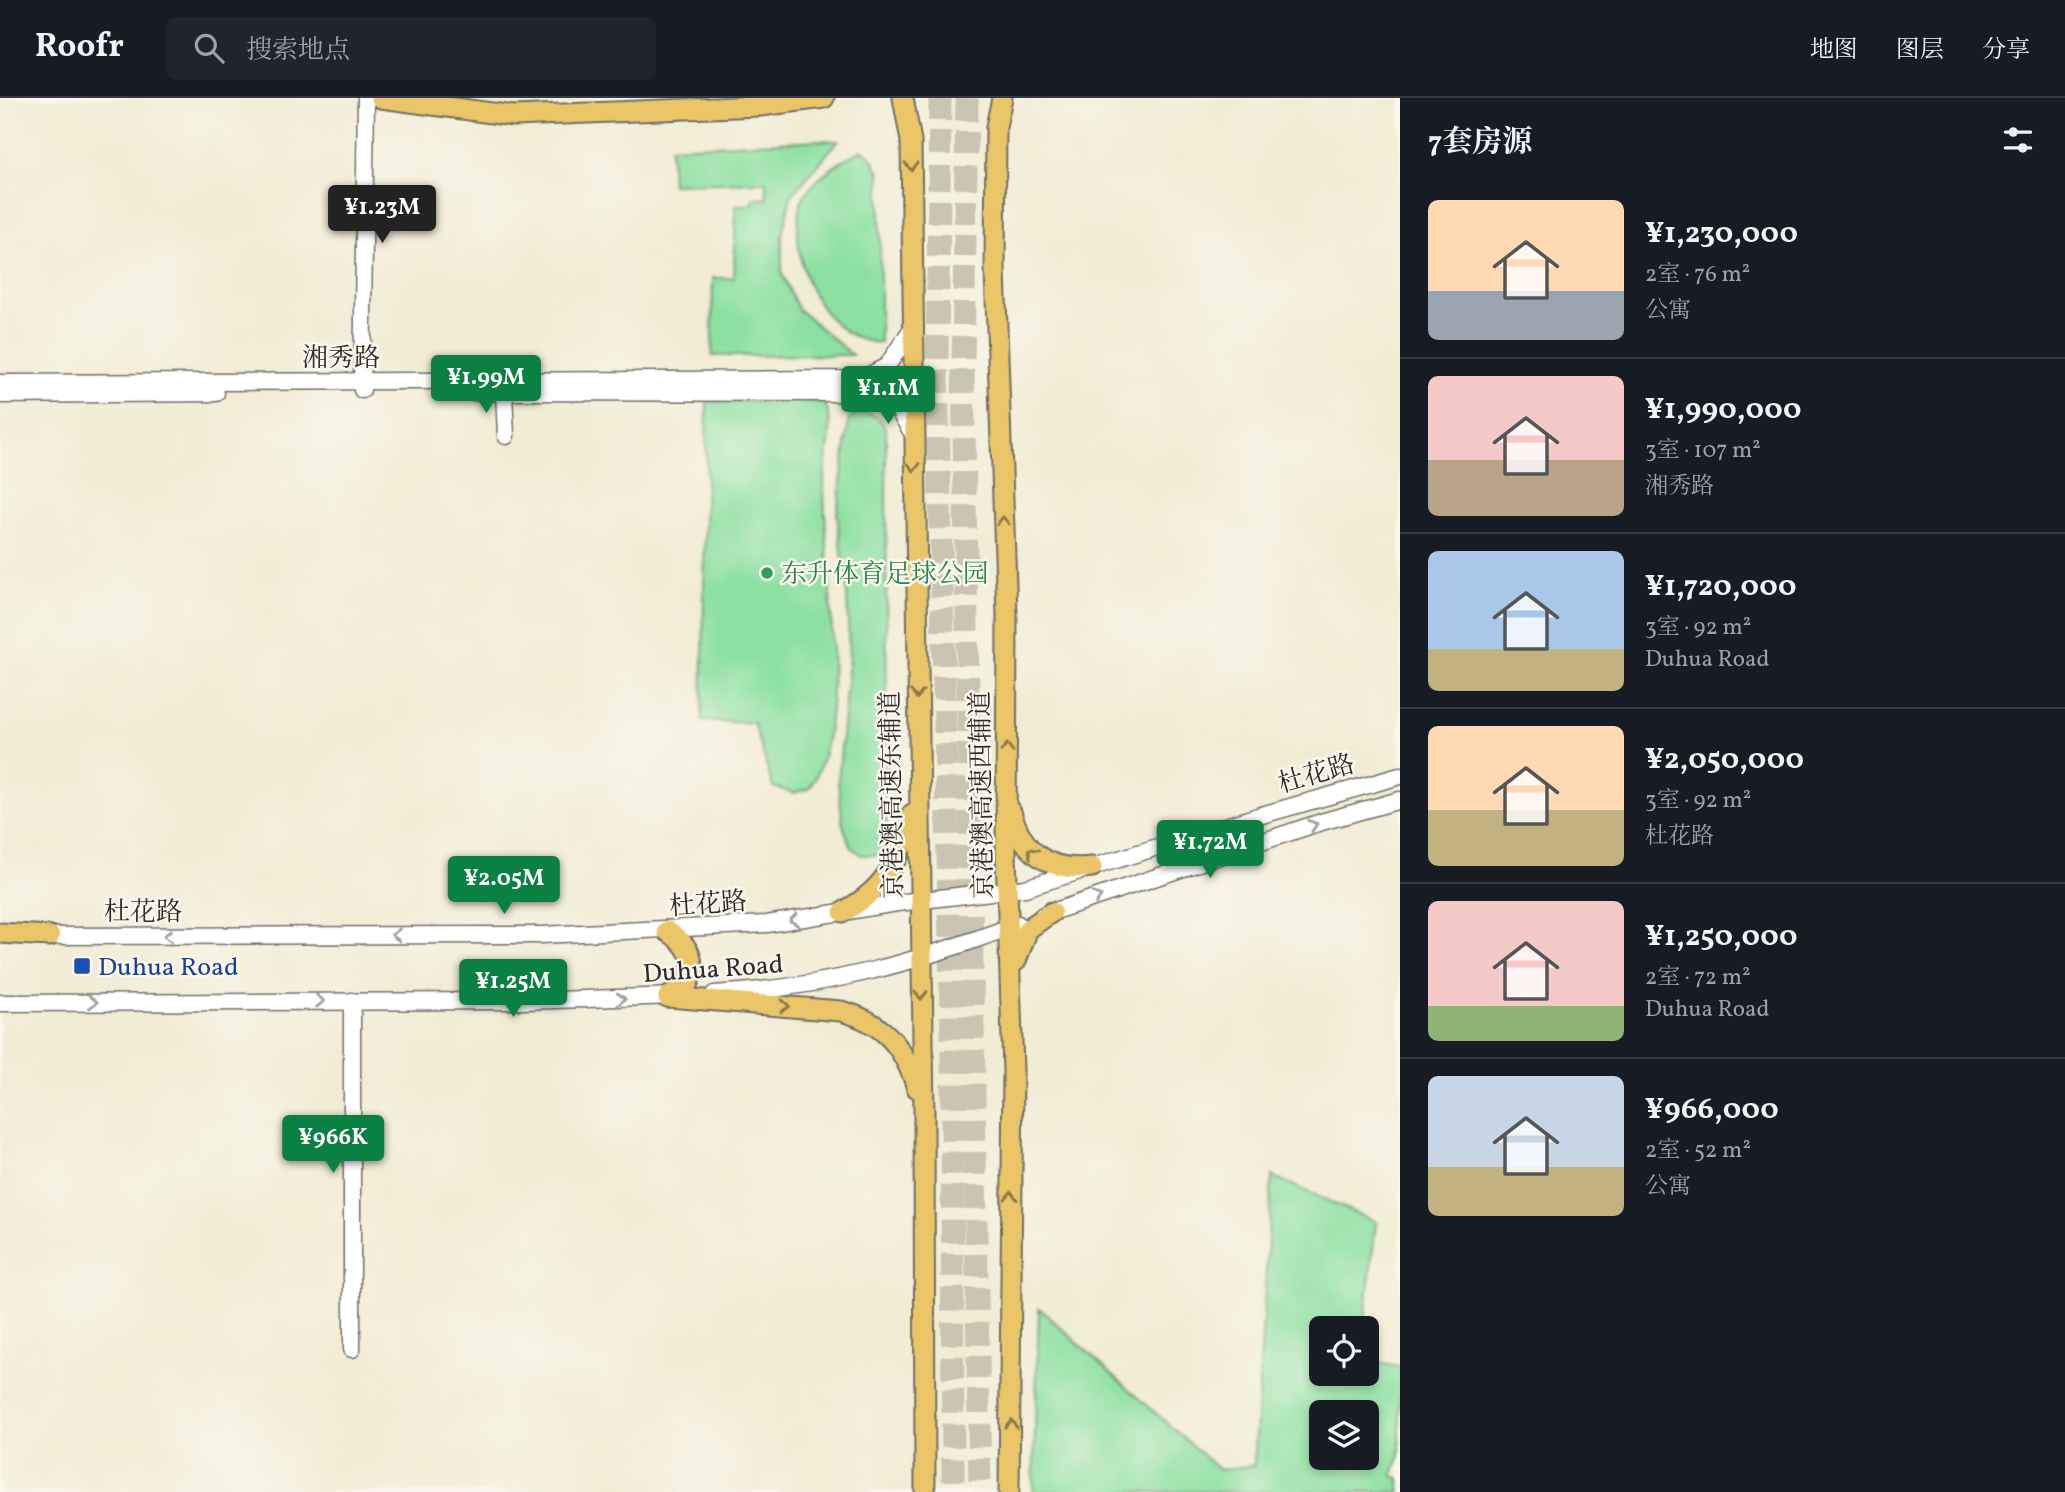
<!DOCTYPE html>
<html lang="zh">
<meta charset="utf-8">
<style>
:root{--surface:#171b24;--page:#20242c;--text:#f1f3f6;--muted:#9ea1a6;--line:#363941;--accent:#0b8043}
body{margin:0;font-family:Vollkorn,"Noto Serif SC",serif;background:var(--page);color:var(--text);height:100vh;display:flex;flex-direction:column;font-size:26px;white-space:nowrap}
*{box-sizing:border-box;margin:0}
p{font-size:23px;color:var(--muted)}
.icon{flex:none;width:38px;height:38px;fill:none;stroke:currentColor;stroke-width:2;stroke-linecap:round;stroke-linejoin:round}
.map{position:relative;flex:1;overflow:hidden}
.sheet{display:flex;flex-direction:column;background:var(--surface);width:665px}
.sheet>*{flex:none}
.tools{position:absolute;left:1309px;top:1218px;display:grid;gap:14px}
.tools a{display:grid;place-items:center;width:70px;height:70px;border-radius:10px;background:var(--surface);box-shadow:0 4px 10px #0003;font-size:35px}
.price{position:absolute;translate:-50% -60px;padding:0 16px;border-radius:7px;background:var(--accent);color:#fff;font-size:23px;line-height:46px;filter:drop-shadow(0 2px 4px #0008)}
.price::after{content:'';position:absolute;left:50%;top:42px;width:21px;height:16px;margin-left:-10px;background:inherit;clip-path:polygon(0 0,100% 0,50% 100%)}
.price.on{background:#222;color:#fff}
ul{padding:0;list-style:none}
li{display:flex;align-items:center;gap:21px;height:175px;padding:0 28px}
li+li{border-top:2px solid var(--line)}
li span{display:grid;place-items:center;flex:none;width:196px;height:140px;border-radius:10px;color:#555}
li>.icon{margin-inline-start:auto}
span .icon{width:84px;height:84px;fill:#fffc;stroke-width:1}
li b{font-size:30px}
h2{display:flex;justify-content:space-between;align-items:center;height:84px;padding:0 28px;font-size:30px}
header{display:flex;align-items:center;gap:42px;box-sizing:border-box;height:98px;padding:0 35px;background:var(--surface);border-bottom:2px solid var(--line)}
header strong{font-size:33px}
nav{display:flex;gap:38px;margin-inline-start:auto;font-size:24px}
.search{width:490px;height:63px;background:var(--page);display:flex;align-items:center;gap:18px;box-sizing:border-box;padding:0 24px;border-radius:10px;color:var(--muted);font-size:26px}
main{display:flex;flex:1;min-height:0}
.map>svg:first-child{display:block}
.green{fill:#8ce0a2;stroke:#5c8666;stroke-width:2;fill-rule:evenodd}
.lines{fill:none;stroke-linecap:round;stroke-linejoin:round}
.highway-tunnel{stroke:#c9c5b2;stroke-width:23;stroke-dasharray:23 11;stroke-linecap:butt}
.minor-casing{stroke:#706f66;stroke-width:19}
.major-casing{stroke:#706f66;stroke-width:23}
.minor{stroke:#fff;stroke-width:16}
.major{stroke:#ebc669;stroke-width:19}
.oneway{stroke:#8b784a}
.oneway2{stroke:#a0a0a0}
.leisure-dot{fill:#2e9e5b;stroke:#fbf7ec;stroke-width:2.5}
.transit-dot{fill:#1a4fb4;stroke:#fbf7ec;stroke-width:2.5}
.labels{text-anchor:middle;stroke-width:5;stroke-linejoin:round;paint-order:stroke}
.street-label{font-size:26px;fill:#2b2b2b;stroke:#fbf7ec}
.leisure-label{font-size:26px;fill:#27864d;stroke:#fbf7ec;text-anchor:start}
.transit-label{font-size:26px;fill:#164399;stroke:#fbf7ec;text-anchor:start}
</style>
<header>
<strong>Roofr</strong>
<div class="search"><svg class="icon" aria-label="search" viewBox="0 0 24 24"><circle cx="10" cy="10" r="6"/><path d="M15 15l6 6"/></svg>搜索地点</div>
<nav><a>地图</a><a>图层</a><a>分享</a></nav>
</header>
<main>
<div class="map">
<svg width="1400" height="1394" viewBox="0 0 1400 1394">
<rect width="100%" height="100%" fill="#fbf7ec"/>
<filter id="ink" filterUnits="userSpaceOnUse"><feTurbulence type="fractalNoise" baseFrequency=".0143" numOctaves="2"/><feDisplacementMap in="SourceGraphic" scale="14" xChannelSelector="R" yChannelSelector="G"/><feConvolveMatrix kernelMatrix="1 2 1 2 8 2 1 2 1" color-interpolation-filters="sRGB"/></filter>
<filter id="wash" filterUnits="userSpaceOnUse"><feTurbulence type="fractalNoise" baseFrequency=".00686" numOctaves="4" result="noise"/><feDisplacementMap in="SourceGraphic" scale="28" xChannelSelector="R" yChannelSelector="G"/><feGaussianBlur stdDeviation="1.57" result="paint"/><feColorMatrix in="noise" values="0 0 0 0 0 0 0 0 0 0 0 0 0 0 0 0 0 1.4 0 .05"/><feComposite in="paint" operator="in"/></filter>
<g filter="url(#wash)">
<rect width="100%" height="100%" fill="#f1ecd4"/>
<!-- green -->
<g class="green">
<path d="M 822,42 L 838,43 L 791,98 L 782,137 L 782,176 L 798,211 L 852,257 L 712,258 L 713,180 L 734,180 L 736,108 L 753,106 L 753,100 L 767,101 L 766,84 L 672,86 L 670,49 Z"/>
<path d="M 863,52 L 873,61 L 880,75 L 880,245 C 828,241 801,185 798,140 C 798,129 797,113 802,102 C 812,82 843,60 863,52 Z"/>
<path d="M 824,303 C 838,335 824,352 824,386 C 824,462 851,630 809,691 L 794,695 L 773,689 L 754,625 L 702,623 L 707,304 Z"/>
<path d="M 859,314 C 873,315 881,319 886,332 L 887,736 L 881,757 L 862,757 L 851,749 L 843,727 L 838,684 L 849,560 L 847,491 L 837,417 L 849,321 Z"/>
<path d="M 1272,1078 L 1376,1124 L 1364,1230 L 1321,1230 L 1321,1276 L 1367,1276 L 1367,1263 L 1400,1269 L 1400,1357 L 1392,1378 L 1400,1381 L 1400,1394 L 1033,1394 L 1039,1210 L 1219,1372 L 1254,1367 ZM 1321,1314 L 1367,1314 L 1367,1360 L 1321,1360 Z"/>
</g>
</g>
<g filter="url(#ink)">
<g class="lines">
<!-- highway-tunnel -->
<g class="highway-tunnel">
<path d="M 940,0 L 937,273 L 952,939 L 953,1394"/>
<path d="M 967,0 L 963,267 L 980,1394"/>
</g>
<defs>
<g id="minor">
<path d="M 0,285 L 862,281 L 887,268 L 911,232"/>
<path d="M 362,292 L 366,0"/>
<path d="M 473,294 L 870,295 L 895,307 L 913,336"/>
<path d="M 504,294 L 506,338"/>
<path d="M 0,297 L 216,295"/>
<path d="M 1043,817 L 1321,724 L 1400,702"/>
<path d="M 39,838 L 541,837 L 767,826 L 897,805 L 1025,790 L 1258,718 L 1400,678"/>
<path d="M 714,896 C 825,890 915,865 1018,826"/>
<path d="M 0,905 L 523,903 L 678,898"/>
<path d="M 352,1251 L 352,903"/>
</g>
<g id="major">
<path d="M 381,0 L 514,18 L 760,8 L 824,0"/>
<path d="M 903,0 L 911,43 L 924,1015 L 925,1394"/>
<path d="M 1002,0 L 996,29 L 995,172 L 1007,516 L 1006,755 L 1013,972 L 1009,1394"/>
<path d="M 1011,714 C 1023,755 1048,774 1092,769"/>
<path d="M 843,814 C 888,789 898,763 912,716"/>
<path d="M 667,833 C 688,845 699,863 687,887 L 668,899"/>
<path d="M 0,835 L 50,838"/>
<path d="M 1016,863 L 1028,831 L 1052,814"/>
<path d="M 668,899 L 841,913 C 884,924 904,949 917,990"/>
</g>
</defs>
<!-- minor casing -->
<use href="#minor" class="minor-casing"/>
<!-- major casing -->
<use href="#major" class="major-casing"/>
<!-- minor -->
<use href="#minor" class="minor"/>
<!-- major -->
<use href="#major" class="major"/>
</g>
<!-- one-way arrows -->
<defs><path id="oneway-chevron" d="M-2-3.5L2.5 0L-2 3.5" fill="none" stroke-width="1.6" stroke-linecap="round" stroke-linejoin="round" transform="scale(1.75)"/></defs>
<g class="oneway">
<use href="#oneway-chevron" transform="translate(911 68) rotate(90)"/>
<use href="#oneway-chevron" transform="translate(914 369) rotate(89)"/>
<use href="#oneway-chevron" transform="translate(1003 423) rotate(-92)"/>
<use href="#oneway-chevron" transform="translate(917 596) rotate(89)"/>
<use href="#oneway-chevron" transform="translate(1007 650) rotate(-90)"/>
<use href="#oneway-chevron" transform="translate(1032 754) rotate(-135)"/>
<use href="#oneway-chevron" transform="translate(921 897) rotate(89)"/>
<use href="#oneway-chevron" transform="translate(785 908) rotate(4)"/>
<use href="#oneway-chevron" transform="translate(1011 1098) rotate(-89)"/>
<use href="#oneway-chevron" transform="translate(1011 1326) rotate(-89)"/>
</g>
<g class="oneway2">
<use href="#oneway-chevron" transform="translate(1313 727) rotate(-19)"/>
<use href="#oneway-chevron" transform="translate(1097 799) rotate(-18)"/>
<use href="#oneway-chevron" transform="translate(794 822) rotate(172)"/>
<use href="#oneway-chevron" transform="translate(396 837) rotate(180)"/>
<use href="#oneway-chevron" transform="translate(168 838) rotate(180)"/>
<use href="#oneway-chevron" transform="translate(621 901) rotate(-2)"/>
<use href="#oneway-chevron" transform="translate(320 903)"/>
<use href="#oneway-chevron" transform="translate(93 904)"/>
</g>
</g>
<!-- markers -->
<circle class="leisure-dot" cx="767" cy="475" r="7"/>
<rect class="transit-dot" x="73" y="859" width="18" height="18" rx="3.5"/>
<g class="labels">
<!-- street labels -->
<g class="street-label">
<text x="341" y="268">湘秀路</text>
<text transform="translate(1316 675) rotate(-16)" y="9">杜花路</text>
<text transform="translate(891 697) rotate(-91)" y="9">京港澳高速东辅道</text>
<text transform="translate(981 697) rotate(-91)" y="9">京港澳高速西辅道</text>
<text transform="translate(708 805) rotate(-4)" y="9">杜花路</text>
<text x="143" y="822">杜花路</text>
<text transform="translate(713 870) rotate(-4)" y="9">Duhua Road</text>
</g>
<!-- leisure labels -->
<g class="leisure-label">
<text x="781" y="484">东升体育足球公园</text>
</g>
<!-- transit labels -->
<g class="transit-label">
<text x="98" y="877">Duhua Road</text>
</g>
</g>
</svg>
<div class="tools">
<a><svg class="icon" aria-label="locate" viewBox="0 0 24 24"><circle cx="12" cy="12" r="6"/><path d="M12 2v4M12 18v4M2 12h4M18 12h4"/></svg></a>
<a><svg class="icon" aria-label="layers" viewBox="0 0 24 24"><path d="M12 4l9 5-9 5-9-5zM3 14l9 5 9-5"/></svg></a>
</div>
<b class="price on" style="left:382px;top:147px">¥1.23M</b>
<b class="price" style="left:486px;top:317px">¥1.99M</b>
<b class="price" style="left:888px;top:328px">¥1.1M</b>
<b class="price" style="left:1210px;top:782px">¥1.72M</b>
<b class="price" style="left:504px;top:818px">¥2.05M</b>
<b class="price" style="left:513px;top:921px">¥1.25M</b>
<b class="price" style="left:333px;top:1077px">¥966K</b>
</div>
<section class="sheet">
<h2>7套房源<svg class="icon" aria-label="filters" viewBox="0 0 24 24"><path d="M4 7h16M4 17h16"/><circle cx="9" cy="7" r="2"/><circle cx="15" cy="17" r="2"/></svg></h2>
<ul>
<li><span style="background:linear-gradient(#ffd9b3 65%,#9aa5b1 0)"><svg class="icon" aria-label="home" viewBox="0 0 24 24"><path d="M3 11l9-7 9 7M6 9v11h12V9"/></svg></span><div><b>¥1,230,000</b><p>2室 · 76 m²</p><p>公寓</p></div></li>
<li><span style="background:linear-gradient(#f6c9c9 60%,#b9a48a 0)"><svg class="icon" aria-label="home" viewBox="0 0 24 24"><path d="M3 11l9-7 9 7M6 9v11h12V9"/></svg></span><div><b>¥1,990,000</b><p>3室 · 107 m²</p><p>湘秀路</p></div></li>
<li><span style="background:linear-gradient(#a9c7e8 70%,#c2b280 0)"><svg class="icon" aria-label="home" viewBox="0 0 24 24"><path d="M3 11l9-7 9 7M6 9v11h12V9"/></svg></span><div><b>¥1,720,000</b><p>3室 · 92 m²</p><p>Duhua Road</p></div></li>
<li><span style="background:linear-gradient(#ffd9b3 60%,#c2b280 0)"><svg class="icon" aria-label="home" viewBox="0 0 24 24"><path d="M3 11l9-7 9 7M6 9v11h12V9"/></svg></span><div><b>¥2,050,000</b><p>3室 · 92 m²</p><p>杜花路</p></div></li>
<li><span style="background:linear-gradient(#f6c9c9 75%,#8fb573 0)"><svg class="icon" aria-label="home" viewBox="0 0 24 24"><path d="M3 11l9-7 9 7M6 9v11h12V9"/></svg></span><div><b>¥1,250,000</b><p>2室 · 72 m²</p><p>Duhua Road</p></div></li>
<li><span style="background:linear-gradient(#c9d6e8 65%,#c2b280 0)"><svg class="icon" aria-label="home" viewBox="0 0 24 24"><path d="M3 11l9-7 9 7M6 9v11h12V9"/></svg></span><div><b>¥966,000</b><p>2室 · 52 m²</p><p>公寓</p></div></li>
</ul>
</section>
</main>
